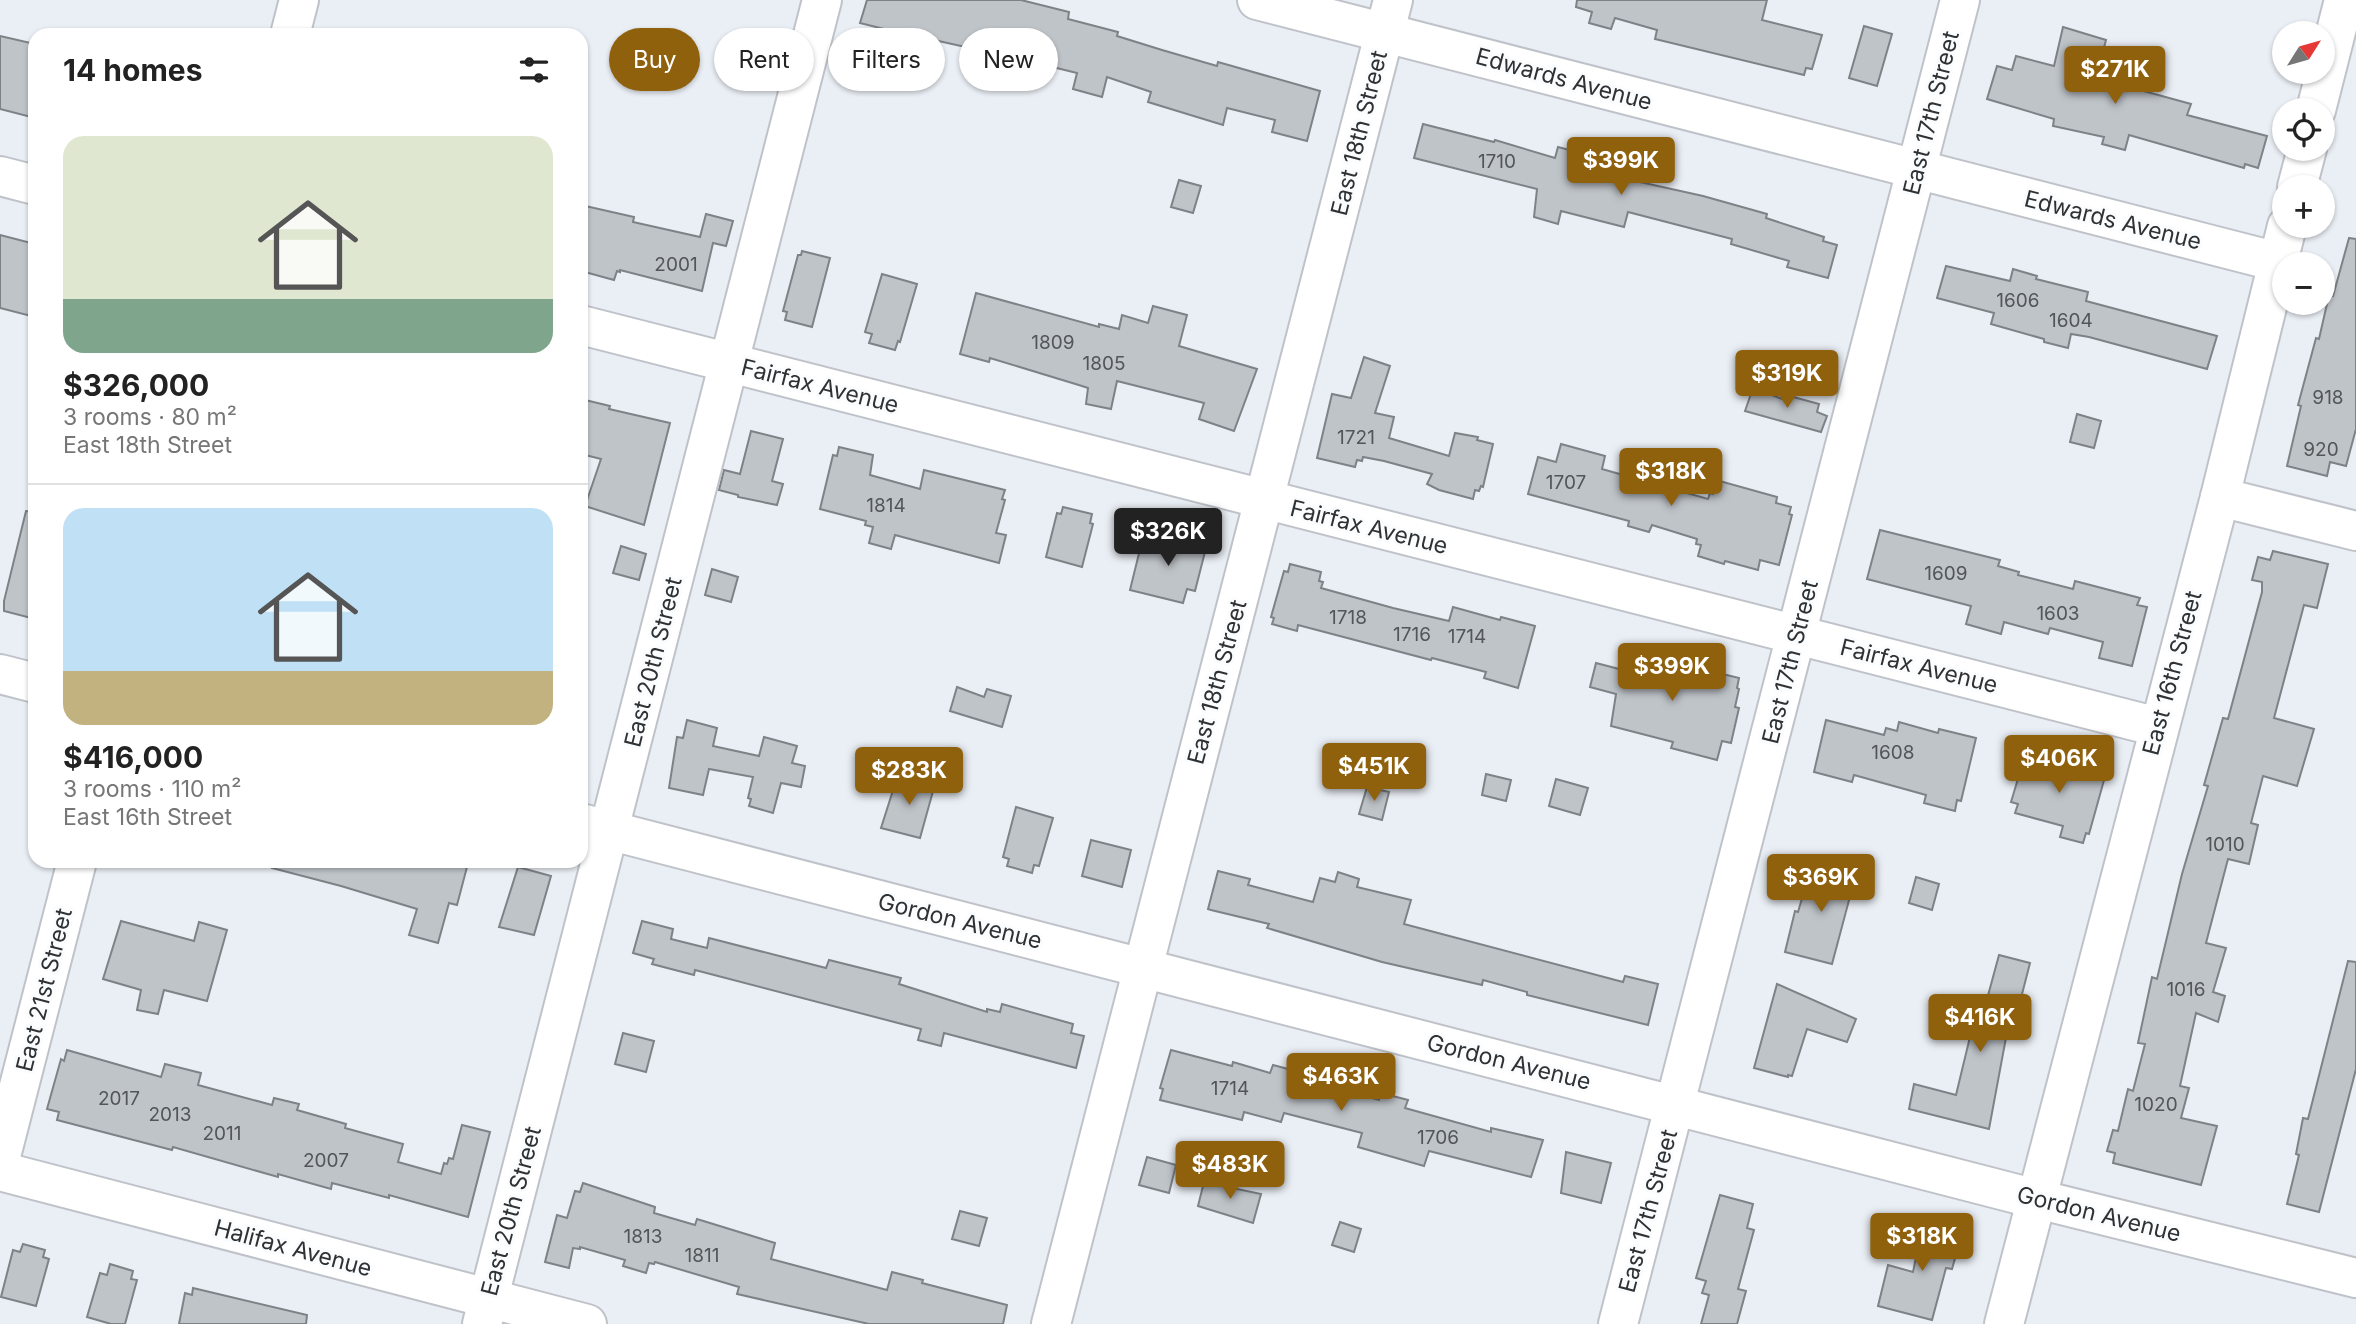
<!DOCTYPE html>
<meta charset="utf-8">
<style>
:root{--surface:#fff;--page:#f6f6f6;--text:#222;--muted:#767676;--line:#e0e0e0;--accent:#90610d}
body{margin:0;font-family:Inter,sans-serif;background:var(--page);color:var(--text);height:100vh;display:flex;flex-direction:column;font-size:26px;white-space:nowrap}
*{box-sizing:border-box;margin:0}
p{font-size:23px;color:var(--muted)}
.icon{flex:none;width:38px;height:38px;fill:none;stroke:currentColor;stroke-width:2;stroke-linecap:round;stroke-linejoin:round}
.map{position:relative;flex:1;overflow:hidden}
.panel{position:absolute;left:28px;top:28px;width:560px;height:840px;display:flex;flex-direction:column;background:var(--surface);border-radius:21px;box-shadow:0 2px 5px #0004}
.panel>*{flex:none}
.hud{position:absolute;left:609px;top:28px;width:665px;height:63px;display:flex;gap:14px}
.needle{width:46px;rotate:53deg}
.fabs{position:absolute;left:2272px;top:21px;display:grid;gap:14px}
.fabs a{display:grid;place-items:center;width:63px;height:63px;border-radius:50%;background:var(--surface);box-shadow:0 2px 5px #0004;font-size:35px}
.price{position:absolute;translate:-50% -60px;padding:0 16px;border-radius:7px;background:var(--accent);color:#fff;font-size:23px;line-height:46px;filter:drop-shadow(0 2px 4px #0008)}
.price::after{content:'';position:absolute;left:50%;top:42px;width:21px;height:16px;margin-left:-10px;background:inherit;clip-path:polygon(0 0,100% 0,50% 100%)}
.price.on{background:#222;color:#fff}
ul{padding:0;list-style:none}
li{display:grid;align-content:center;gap:14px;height:371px;padding:0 35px}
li+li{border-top:2px solid var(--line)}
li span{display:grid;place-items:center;height:217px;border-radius:21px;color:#555}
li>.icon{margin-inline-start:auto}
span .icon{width:126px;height:126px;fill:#fffc;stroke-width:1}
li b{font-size:30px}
h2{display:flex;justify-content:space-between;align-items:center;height:84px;padding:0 35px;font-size:30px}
.chip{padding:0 24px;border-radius:32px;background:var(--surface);box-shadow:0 2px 5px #0004;font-size:24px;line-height:63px}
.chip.on{background:var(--accent);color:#fff}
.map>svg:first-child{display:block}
.building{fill:#bfc4c9;stroke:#7e8287;stroke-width:2}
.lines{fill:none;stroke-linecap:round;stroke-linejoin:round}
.minor-casing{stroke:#bfc3c9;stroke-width:42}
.minor{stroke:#fff;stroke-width:38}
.labels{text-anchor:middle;stroke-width:6;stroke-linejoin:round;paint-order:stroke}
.number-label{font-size:19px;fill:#535658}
.street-label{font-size:23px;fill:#2f3133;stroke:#fafcfe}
</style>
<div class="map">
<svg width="2356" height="1324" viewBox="0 0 2356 1324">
<rect width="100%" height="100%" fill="#eaeff5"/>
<!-- building -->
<g class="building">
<path d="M 867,0 L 1021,0 L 1069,12 L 1068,19 L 1118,32 L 1117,36 L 1162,50 L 1217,66 L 1218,62 L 1320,91 L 1307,141 L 1272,132 L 1275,120 L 1227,108 L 1223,125 L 1148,102 L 1151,92 L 1107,77 L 1102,97 L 1073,89 L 1077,73 L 1028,61 L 934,40 L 930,55 L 896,46 L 900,33 L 860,23 Z"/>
<path d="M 1577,0 L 1767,0 L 1762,20 L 1822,35 L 1812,69 L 1806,68 L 1804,75 L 1655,39 L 1657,30 L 1615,18 L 1611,29 L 1589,23 L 1592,12 L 1576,7 Z"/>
<path d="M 1864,26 L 1892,34 L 1877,86 L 1849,78 Z"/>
<path d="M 2063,27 L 2106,40 L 2096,78 L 2191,104 L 2187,115 L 2267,136 L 2258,168 L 2245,164 L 2244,168 L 2129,135 L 2125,150 L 2102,144 L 2104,137 L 2053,126 L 2054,119 L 1987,99 L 1997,66 L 2012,70 L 2016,56 L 2054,66 Z"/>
<path d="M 0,36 L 35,44 L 35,118 L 0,109 Z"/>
<path d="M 1423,124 L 1494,142 L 1495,140 L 1555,158 L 1558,147 L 1581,153 L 1578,163 L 1641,179 L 1640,182 L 1703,196 L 1767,214 L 1766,218 L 1824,237 L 1823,241 L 1837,245 L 1828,278 L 1787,267 L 1789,261 L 1731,244 L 1732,239 L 1628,212 L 1624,227 L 1561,211 L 1558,224 L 1534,217 L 1537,189 L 1414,158 Z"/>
<path d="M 1179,180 L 1201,186 L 1193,213 L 1171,207 Z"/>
<path d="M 581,205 L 634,217 L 633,222 L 700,237 L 706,214 L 733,221 L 726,246 L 713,243 L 702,291 L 620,270 L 620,272 L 617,271 L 614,280 L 581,271 Z"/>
<path d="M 0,235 L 35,244 L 35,317 L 0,308 Z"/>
<path d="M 2349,238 L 2356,239 L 2356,429 L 2346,466 L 2330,462 L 2327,476 L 2287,466 L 2301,406 L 2298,405 L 2316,338 L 2319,339 L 2329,295 L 2333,296 Z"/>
<path d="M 802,251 L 830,258 L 812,327 L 785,320 L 787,312 L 783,311 L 798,255 L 801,255 Z"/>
<path d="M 1946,266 L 2010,281 L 2013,269 L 2037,276 L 2036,279 L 2088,292 L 2086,301 L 2217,336 L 2207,369 L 2089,337 L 2071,334 L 2068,348 L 2044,342 L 2044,339 L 1991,324 L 1994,313 L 1937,298 Z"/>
<path d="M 882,274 L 917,284 L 900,342 L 898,341 L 895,350 L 869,343 L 872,334 L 865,332 Z"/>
<path d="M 976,293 L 1099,327 L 1099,324 L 1119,329 L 1122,315 L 1148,323 L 1153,306 L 1187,315 L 1179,346 L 1257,369 L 1234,431 L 1199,419 L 1204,403 L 1117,381 L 1111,409 L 1086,404 L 1088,388 L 1082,386 L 990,358 L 989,362 L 960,354 Z"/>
<path d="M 1364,357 L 1390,366 L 1375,413 L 1394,417 L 1389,438 L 1449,456 L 1455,433 L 1478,437 L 1477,440 L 1493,444 L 1483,487 L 1481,486 L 1479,491 L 1475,490 L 1473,499 L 1439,490 L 1427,484 L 1432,474 L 1384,461 L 1363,457 L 1362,461 L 1357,460 L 1355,467 L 1317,458 L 1332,394 L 1351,398 Z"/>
<path d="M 1753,388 L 1785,400 L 1786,395 L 1819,404 L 1817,412 L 1827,416 L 1821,432 L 1745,411 Z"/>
<path d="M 581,399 L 610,406 L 609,409 L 670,423 L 644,525 L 585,506 L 601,459 L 581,454 Z"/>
<path d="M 2077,414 L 2101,421 L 2094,448 L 2070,442 Z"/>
<path d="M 751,431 L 783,439 L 772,481 L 783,484 L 777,505 L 738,497 L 738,495 L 719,490 L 724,470 L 740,474 Z"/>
<path d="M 1561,444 L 1605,456 L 1602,469 L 1708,499 L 1710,493 L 1713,494 L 1716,480 L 1777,497 L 1776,503 L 1791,507 L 1789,514 L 1792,515 L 1779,565 L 1760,560 L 1758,570 L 1725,561 L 1724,564 L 1698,556 L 1701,545 L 1696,544 L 1697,539 L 1652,525 L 1649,532 L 1628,526 L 1629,521 L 1528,494 L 1538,457 L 1556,462 Z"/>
<path d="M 839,447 L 873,455 L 870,475 L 920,489 L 924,470 L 1005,490 L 1002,499 L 1005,500 L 996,533 L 1006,535 L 999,563 L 895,535 L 891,549 L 869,543 L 873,527 L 865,525 L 866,521 L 820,509 L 833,455 L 837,456 Z"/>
<path d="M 1063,507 L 1092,514 L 1090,523 L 1093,524 L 1082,567 L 1046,557 L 1057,513 L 1061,514 Z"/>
<path d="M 26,511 L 35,512 L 35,619 L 4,611 L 4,601 Z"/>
<path d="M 1880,530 L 2000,560 L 1998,566 L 2019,572 L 2018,575 L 2073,589 L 2075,581 L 2140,598 L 2137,605 L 2147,607 L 2132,666 L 2099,658 L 2103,642 L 2050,628 L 2048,634 L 2004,622 L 2001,634 L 1966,624 L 1971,606 L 1867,579 Z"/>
<path d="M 1170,534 L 1207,544 L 1195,591 L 1187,589 L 1183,603 L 1130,590 L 1143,537 L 1168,543 Z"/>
<path d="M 621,546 L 646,554 L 639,580 L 613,573 Z"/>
<path d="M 2273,551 L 2328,564 L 2317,608 L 2304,605 L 2274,718 L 2314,729 L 2297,786 L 2263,776 L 2251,823 L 2258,825 L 2249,864 L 2228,859 L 2206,943 L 2226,948 L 2213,992 L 2225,996 L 2218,1022 L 2196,1013 L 2180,1086 L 2189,1088 L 2181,1118 L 2217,1126 L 2201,1185 L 2113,1163 L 2115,1153 L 2107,1151 L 2113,1130 L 2118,1131 L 2128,1089 L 2133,1091 L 2145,1044 L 2138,1043 L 2152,977 L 2157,979 L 2182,874 L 2208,786 L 2204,785 L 2223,718 L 2228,719 L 2262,592 L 2262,582 L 2252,580 L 2258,557 L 2270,560 Z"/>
<path d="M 1290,564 L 1321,572 L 1319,581 L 1323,582 L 1321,588 L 1393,608 L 1449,621 L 1453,607 L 1500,620 L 1501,617 L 1535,626 L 1518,688 L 1484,678 L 1486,672 L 1432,658 L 1431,660 L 1298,625 L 1297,631 L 1272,624 L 1274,618 L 1271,617 L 1284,571 L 1288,572 Z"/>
<path d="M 712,569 L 738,577 L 731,602 L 705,595 Z"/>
<path d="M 1632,652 L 1739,678 L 1737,688 L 1739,689 L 1735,707 L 1739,708 L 1731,743 L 1722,741 L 1717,760 L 1671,748 L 1673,742 L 1611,726 L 1616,694 L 1590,687 L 1596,663 L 1623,670 L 1625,660 L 1629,661 Z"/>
<path d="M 957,687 L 984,697 L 987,689 L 1011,696 L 1002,727 L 950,711 Z"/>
<path d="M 687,720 L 717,728 L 713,746 L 759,756 L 764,737 L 797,746 L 792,763 L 805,766 L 801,787 L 781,783 L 773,813 L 749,806 L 751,799 L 748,798 L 753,777 L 709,769 L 703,795 L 669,788 L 677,737 L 683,738 Z"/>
<path d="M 1826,720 L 1884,735 L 1886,728 L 1897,731 L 1899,722 L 1938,733 L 1939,729 L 1976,738 L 1961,801 L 1957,800 L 1955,811 L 1924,803 L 1926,795 L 1854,775 L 1852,782 L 1814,772 Z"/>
<path d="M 2032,754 L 2106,773 L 2089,834 L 2086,833 L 2083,843 L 2060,837 L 2063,826 L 2015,813 L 2018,804 L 2011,802 L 2023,762 L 2030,764 Z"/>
<path d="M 1486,774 L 1511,780 L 1506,801 L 1482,795 Z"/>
<path d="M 907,775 L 935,784 L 920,838 L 881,828 L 895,784 L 904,787 Z"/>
<path d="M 1556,779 L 1588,788 L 1580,815 L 1549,806 Z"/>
<path d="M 1367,787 L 1389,792 L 1382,820 L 1359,814 Z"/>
<path d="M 1016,807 L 1053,818 L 1039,866 L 1034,865 L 1032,873 L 1007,866 L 1009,859 L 1003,857 Z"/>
<path d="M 1091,840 L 1131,850 L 1122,887 L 1082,876 Z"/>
<path d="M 273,861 L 444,861 L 467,867 L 457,905 L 449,903 L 438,943 L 409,935 L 417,909 L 341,886 L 272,868 Z"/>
<path d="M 1813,861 L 1856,874 L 1832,964 L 1785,952 L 1795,911 L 1798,912 Z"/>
<path d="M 518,867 L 551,876 L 534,935 L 499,927 Z"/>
<path d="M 1218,871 L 1250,879 L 1248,885 L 1313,902 L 1320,878 L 1335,882 L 1338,872 L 1359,879 L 1357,887 L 1411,900 L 1404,924 L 1623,982 L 1625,976 L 1658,984 L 1648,1025 L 1527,995 L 1527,992 L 1483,980 L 1482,985 L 1382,962 L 1267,928 L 1269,924 L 1211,910 L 1208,909 Z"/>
<path d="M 1916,877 L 1939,884 L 1932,910 L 1909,903 Z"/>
<path d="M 121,921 L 194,941 L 199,922 L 227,930 L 207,1001 L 164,990 L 158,1014 L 137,1010 L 141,990 L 103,979 Z"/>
<path d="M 642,921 L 673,929 L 671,939 L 707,948 L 709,938 L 826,968 L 829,960 L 901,978 L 899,984 L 987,1012 L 987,1009 L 1000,1012 L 1002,1004 L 1073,1024 L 1071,1033 L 1084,1036 L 1076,1068 L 944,1033 L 941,1046 L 918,1040 L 921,1029 L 695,970 L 694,975 L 652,964 L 654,959 L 633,953 Z"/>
<path d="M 1999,955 L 2030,963 L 2020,1002 L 2013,1000 L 1989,1129 L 1909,1109 L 1914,1084 L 1956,1095 L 1976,1012 L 1983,1014 Z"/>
<path d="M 2348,961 L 2356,962 L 2356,1069 L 2319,1212 L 2287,1204 L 2299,1155 L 2296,1154 L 2303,1118 L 2308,1119 Z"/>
<path d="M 1777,984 L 1856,1019 L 1847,1042 L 1807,1029 L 1792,1076 L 1788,1075 L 1788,1077 L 1754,1068 Z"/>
<path d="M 623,1033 L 654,1041 L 646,1072 L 615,1064 Z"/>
<path d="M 67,1050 L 161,1077 L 165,1064 L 201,1073 L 198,1085 L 272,1105 L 274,1098 L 299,1104 L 297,1110 L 346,1124 L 345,1128 L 403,1144 L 398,1162 L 441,1174 L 444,1163 L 447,1164 L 449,1158 L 453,1159 L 462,1125 L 490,1132 L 468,1217 L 389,1195 L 389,1198 L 332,1183 L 331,1189 L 278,1174 L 278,1177 L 173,1147 L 172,1150 L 57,1120 L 59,1112 L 47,1109 L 61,1059 L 64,1061 Z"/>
<path d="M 1171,1050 L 1232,1066 L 1233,1062 L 1270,1073 L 1273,1065 L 1307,1074 L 1306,1079 L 1379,1100 L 1381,1093 L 1408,1100 L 1405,1108 L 1491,1132 L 1491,1128 L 1543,1140 L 1531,1177 L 1429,1151 L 1424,1166 L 1358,1147 L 1362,1133 L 1284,1113 L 1281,1122 L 1244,1112 L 1242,1120 L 1160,1100 L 1163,1089 L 1160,1088 Z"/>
<path d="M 1566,1152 L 1611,1163 L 1601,1203 L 1561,1193 Z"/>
<path d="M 1147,1157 L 1176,1165 L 1169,1193 L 1139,1185 Z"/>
<path d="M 1204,1182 L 1261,1194 L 1253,1223 L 1198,1206 Z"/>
<path d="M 583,1183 L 655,1207 L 654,1213 L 695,1225 L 697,1219 L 775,1243 L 771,1259 L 887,1290 L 892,1272 L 923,1280 L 922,1283 L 1007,1305 L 1003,1324 L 869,1324 L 737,1294 L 739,1287 L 655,1262 L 654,1264 L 649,1263 L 646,1273 L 623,1266 L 625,1260 L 580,1247 L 580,1249 L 573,1248 L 569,1268 L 545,1262 L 557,1215 L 567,1218 L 575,1191 L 580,1192 Z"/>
<path d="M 1720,1195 L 1753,1204 L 1747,1228 L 1754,1230 L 1738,1289 L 1746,1291 L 1737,1324 L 1701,1324 L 1709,1295 L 1702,1293 L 1706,1281 L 1696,1278 Z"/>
<path d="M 960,1211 L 987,1218 L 979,1246 L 952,1239 Z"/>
<path d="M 1928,1221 L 1963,1230 L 1952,1269 L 1946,1268 L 1932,1320 L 1878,1306 L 1888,1265 L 1913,1272 L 1923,1224 L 1928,1225 Z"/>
<path d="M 1340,1222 L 1361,1229 L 1354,1252 L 1332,1245 Z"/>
<path d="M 23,1244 L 45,1250 L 43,1257 L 49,1259 L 36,1306 L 1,1297 L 13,1250 L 20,1252 Z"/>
<path d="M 110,1264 L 133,1271 L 131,1279 L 137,1280 L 125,1324 L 111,1324 L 87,1317 L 100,1273 L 107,1275 Z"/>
<path d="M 193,1288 L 307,1315 L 306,1324 L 179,1324 L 185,1293 L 192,1295 Z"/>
</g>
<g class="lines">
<defs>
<g id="minor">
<path d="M 1257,0 L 2278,262"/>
<path d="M 290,35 L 299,0"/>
<path d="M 2316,110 L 2344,0"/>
<path d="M 0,176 L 35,185"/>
<path d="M 2297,187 L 2307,149"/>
<path d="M 581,325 L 2158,727"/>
<path d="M 2220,497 L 2356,531"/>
<path d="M 0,674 L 35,683"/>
<path d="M 581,823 L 2013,1193 L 2356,1278"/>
<path d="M 0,1160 L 77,861"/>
<path d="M 0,1171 L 587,1324"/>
<path d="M 482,1324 L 822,0"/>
<path d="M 1051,1324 L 1393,0"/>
<path d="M 1618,1324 L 1960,0"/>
<path d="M 2004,1324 L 2220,497 L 2287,226"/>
</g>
</defs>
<!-- minor casing -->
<use href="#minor" class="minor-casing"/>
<!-- minor -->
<use href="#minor" class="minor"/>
</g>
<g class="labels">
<!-- number labels -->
<g class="number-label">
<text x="1497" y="168">1710</text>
<text x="676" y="271">2001</text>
<text x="2018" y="307">1606</text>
<text x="2071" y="327">1604</text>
<text x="1053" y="349">1809</text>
<text x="1104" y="370">1805</text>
<text x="2328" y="404">918</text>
<text x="1356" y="444">1721</text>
<text x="2321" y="456">920</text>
<text x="1566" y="489">1707</text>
<text x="886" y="512">1814</text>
<text x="1946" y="580">1609</text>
<text x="2058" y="620">1603</text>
<text x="1348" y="624">1718</text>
<text x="1412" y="641">1716</text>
<text x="1467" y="643">1714</text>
<text x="1893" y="759">1608</text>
<text x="2225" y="851">1010</text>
<text x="2186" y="996">1016</text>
<text x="1230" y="1095">1714</text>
<text x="119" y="1105">2017</text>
<text x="2156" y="1111">1020</text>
<text x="170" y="1121">2013</text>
<text x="222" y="1140">2011</text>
<text x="1438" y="1144">1706</text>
<text x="326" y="1167">2007</text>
<text x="643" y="1243">1813</text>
<text x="702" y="1262">1811</text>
</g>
<!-- street labels -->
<g class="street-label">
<text transform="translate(1564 79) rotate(15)" y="8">Edwards Avenue</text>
<text transform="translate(1931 113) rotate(-76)" y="8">East 17th Street</text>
<text transform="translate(1359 133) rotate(-76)" y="8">East 18th Street</text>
<text transform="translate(2113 220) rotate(14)" y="8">Edwards Avenue</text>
<text transform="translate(820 386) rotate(14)" y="8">Fairfax Avenue</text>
<text transform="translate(1369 527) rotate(14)" y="8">Fairfax Avenue</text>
<text transform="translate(653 662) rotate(-76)" y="8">East 20th Street</text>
<text transform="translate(1790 662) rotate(-76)" y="8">East 17th Street</text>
<text transform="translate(1919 666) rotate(14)" y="8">Fairfax Avenue</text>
<text transform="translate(2172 673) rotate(-75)" y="8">East 16th Street</text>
<text transform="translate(1217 682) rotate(-75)" y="8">East 18th Street</text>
<text transform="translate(960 921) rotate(14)" y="8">Gordon Avenue</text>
<text transform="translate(44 990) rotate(-76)" y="8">East 21st Street</text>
<text transform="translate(1509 1062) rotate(14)" y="8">Gordon Avenue</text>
<text transform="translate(511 1211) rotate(-75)" y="8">East 20th Street</text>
<text transform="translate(1648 1211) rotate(-75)" y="8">East 17th Street</text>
<text transform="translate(2099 1214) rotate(14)" y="8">Gordon Avenue</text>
<text transform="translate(293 1248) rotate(15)" y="8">Halifax Avenue</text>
</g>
</g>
</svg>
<div class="fabs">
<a><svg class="needle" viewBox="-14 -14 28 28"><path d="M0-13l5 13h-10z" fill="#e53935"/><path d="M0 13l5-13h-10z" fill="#767676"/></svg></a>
<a><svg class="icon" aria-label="locate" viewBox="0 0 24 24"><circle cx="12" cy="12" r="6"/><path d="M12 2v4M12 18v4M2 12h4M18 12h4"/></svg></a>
<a>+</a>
<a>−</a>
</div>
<b class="price" style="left:2115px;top:106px">$271K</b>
<b class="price" style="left:1621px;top:197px">$399K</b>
<b class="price" style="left:1787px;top:410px">$319K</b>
<b class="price" style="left:1671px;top:508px">$318K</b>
<b class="price on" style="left:1168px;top:568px">$326K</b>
<b class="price" style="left:1672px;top:703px">$399K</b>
<b class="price" style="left:2059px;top:795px">$406K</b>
<b class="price" style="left:1374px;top:803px">$451K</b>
<b class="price" style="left:909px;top:807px">$283K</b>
<b class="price" style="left:1821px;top:914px">$369K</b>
<b class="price" style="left:1980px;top:1054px">$416K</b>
<b class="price" style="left:1341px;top:1113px">$463K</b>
<b class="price" style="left:1230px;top:1201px">$483K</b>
<b class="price" style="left:1922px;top:1273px">$318K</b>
<div class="hud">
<a class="chip on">Buy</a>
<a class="chip">Rent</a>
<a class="chip">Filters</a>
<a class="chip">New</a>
</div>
<section class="panel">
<h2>14 homes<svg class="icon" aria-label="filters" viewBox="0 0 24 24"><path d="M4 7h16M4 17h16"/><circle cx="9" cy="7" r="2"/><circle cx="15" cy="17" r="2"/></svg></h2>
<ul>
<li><span style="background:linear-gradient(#dfe7d0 75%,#7fa58c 0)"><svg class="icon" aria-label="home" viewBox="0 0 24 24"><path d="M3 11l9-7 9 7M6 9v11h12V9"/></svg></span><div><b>$326,000</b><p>3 rooms · 80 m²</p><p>East 18th Street</p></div></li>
<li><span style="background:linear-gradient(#bfe0f5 75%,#c2b280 0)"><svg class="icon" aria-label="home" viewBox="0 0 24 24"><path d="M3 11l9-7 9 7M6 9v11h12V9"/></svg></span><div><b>$416,000</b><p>3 rooms · 110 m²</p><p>East 16th Street</p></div></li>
</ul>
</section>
</div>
